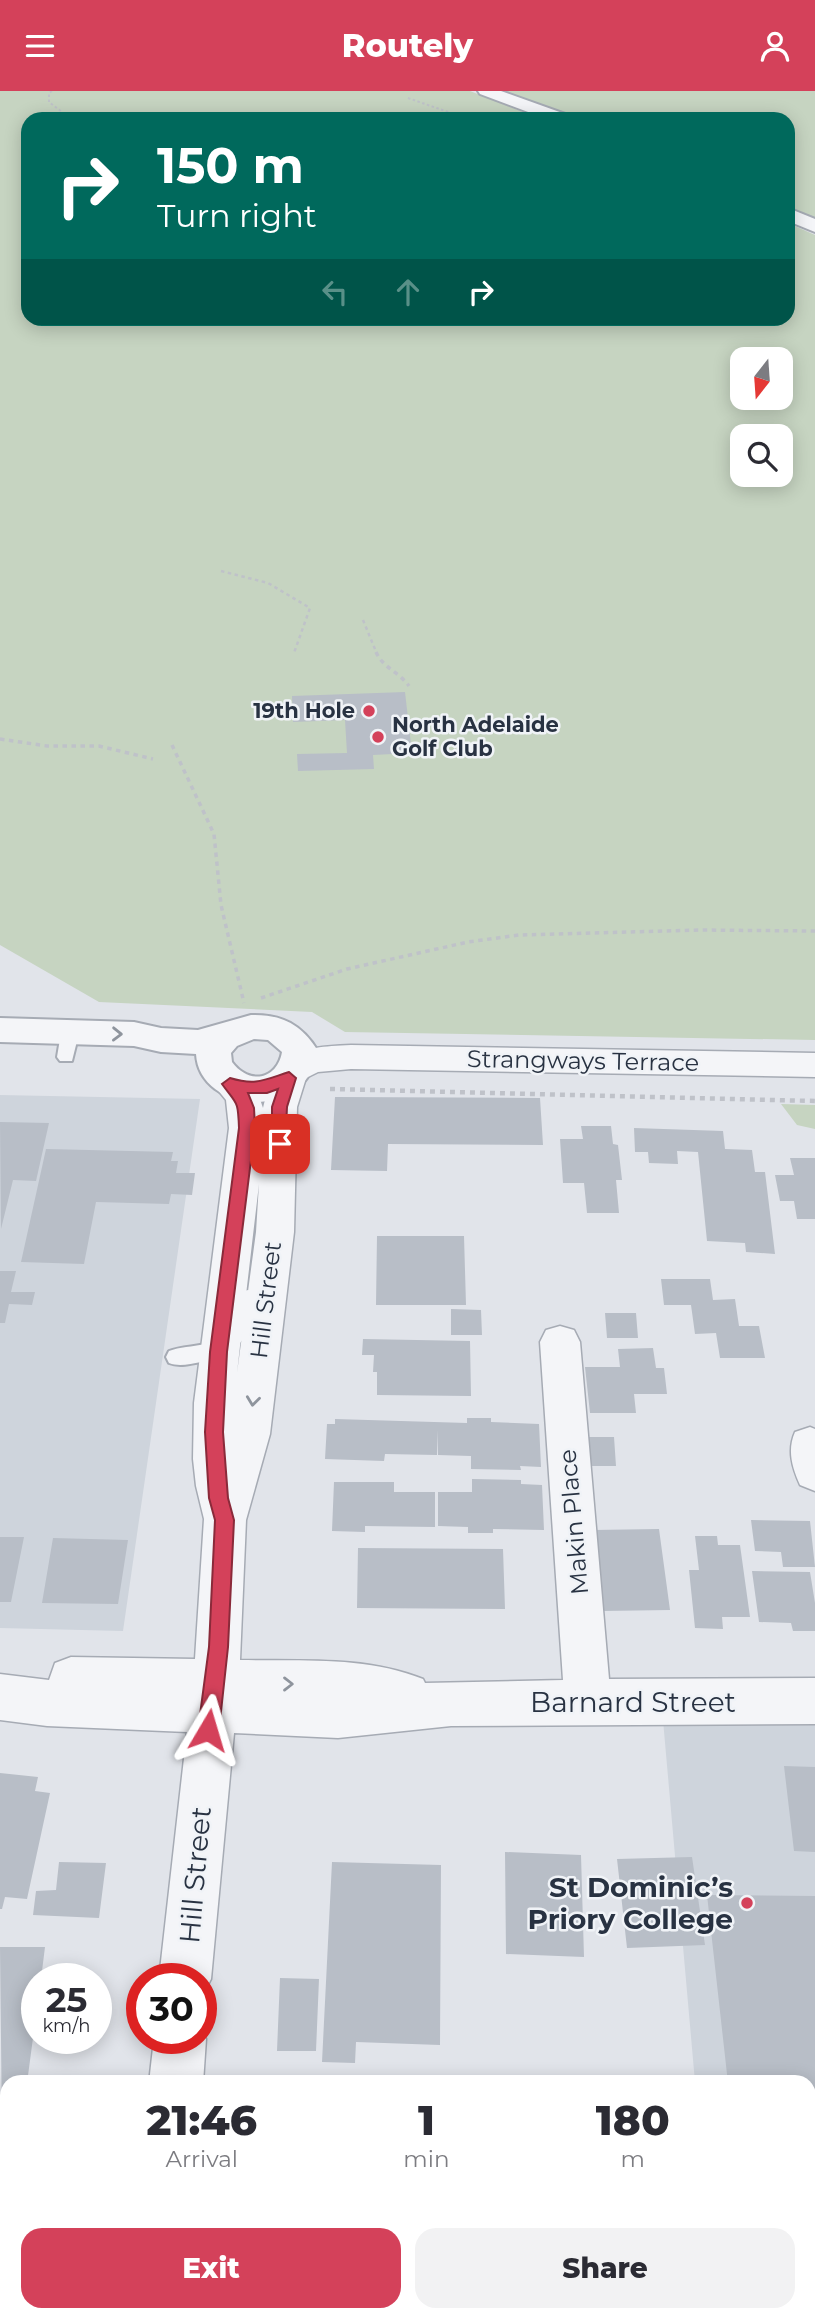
<!DOCTYPE html>
<meta charset="utf-8">
<style>
body{margin:0;font-family:Montserrat,sans-serif;background:#f2f2f3;color:#2b2b33;height:100vh;display:flex;flex-direction:column;font-size:26px;white-space:nowrap}
*{box-sizing:border-box;margin:0}
p{font-size:23px;color:#7c7c81}
.icon{flex:none;width:38px;height:38px;fill:none;stroke:currentColor;stroke-width:2;stroke-linecap:round;stroke-linejoin:round}
.map{position:relative;flex:1;overflow:hidden}
.drawer{position:absolute;left:0px;top:1984px;width:816px;height:247px;display:flex;flex-direction:column;background:#fff;border-radius:21px 21px 0 0;box-shadow:0 4px 18px #0003}
.drawer>*{flex:none}
.top-card{position:absolute;left:21px;top:21px;width:774px;height:214px;border-radius:21px;box-shadow:0 4px 18px #0003;background:#00695c;color:#fff;overflow:hidden}
.needle{width:46px;rotate:197deg}
.fabs{position:absolute;left:730px;top:256px;display:grid;gap:14px}
.fabs a{display:grid;place-items:center;width:63px;height:63px;border-radius:14px;background:#fff;box-shadow:0 4px 18px #0003;font-size:35px}
.speed{position:absolute;left:21px;top:1872px;display:flex;gap:14px;font-size:35px;font-weight:700;text-align:center}
.speed>*{display:grid;place-content:center;width:91px;height:91px;border-radius:50%;background:#fff;box-shadow:0 4px 18px #0003;line-height:1}
.speed small{font-size:18px;font-weight:400}
.speed .limit{border:10px solid #d22;background:#fff;color:#111}
.pin{position:absolute;display:grid;place-items:center;width:60px;height:60px;color:#fff;margin:-30px;border-radius:14px;box-shadow:0 4px 10px #0006}
.me{position:absolute;width:77px;margin:-38px;rotate:7deg;stroke-linejoin:round;filter:drop-shadow(0 0 5px #0008)}
.turn{display:flex;align-items:center;gap:24px;height:147px;padding:0 21px;font-size:32px}
.turn .icon{width:91px;height:91px;stroke-width:2.5}
.turn b{display:block;font-size:49px;line-height:60px}
.lanes{display:flex;align-items:center;height:66px;padding:0 21px;background:#0003;justify-content:center;gap:35px;direction:ltr}
.lanes .off{opacity:.35}
.eta{display:flex;justify-content:space-evenly;align-items:center;height:119px;text-align:center}
.eta b{font-size:42px;font-weight:800;line-height:49px}
.cta{display:flex;gap:14px;margin-top:auto;padding:14px 21px}
.cta a{flex:1;height:80px;border-radius:21px;background:#d4415a;color:#fff;font-size:28px;font-weight:800;line-height:80px;text-align:center}
.cta a+a{background:#f2f2f3;color:#2b2b33}
header{display:flex;justify-content:space-between;align-items:center;height:91px;padding:0 21px;background:#d4415a;color:#fff;font-size:32px;font-weight:800}
.map>svg:first-child{display:block}
.built{fill:#ced4dc}
.green{fill:#c6d4c1;fill-rule:evenodd}
.building{fill:#b8bec7}
.lines{fill:none;stroke-linecap:round;stroke-linejoin:round}
.service-casing{stroke:#a6abb4;stroke-width:4}
.minor-casing{stroke:#a6abb4;stroke-width:3}
.tertiary-casing{stroke:#a6abb4;stroke-width:4}
.path-far3{stroke:#bfc2c9;stroke-width:2;stroke-dasharray:2.5 2.5;stroke-linecap:butt}
.path-far2{stroke:#bfc2c9;stroke-width:2.5;stroke-dasharray:3.5 3.5;stroke-linecap:butt}
.path-far1{stroke:#bfc2c9;stroke-width:3.5;stroke-dasharray:4.5 4.5;stroke-linecap:butt}
.path{stroke:#bfc2c9;stroke-width:4.5;stroke-dasharray:5 5;stroke-linecap:butt}
.service{fill:#f4f5f8;fill-rule:evenodd}
.minor{fill:#f4f5f8;fill-rule:evenodd}
.tertiary{fill:#f4f5f8;fill-rule:evenodd}
.oneway{stroke:#8e949d}
.route{fill:#d4415a;stroke:#8a2a3a;stroke-width:2}
.poi-dot{fill:#d4415a;stroke:#f0f3f7;stroke-width:2.5}
.labels{text-anchor:middle;stroke-width:5;stroke-linejoin:round;paint-order:stroke}
.far-poi-label{font-size:21px;font-weight:bold;fill:#283242;stroke:#f0f3f7;text-anchor:end}
.street-label{font-size:24px;fill:#283242;stroke:#f0f3f7}
.near-street-label{font-size:28px;fill:#283242;stroke:#f0f3f7}
.near-poi-label{font-size:28px;font-weight:bold;fill:#283242;stroke:#f0f3f7;text-anchor:end}
</style>
<header><svg class="icon" aria-label="menu" viewBox="0 0 24 24"><path d="M4 6h16M4 12h16M4 18h16"/></svg>Routely<svg class="icon" aria-label="person" viewBox="0 0 24 24"><circle cx="12" cy="8" r="4"/><path d="M4 21q1-7 8-7t8 7"/></svg></header>
<div class="map">
<svg width="815" height="2231" viewBox="0 0 815 2231">
<rect width="100%" height="100%" fill="#e1e4ea"/>
<path class="built" d="M0,1004l200,4 -77,532 -123,-3z
M663,1629l152,3v599h-515l1,-7h507v-232l-113,-1z"/>
<path class="green" d="M0,0h470l71,28h-513v200h760v-96l27,12v805l-470,-8 -33,-20 -213,-10 -99,-57zM742,268h38v38h-38zM742,345h38v38h-38z
M500,0h315v128l-27,-12v-88h-211z
M781,1013l34,1v24l-18,-4z"/>
<path class="building" d="M405,601l7,61 -39,2 1,14 -76,2 -1,-17 50,-1 -2,-33 -52,2 -1,-26z
M335,1006l205,1 3,47 -155,-1 -1,27 -56,-1z
M0,1031l49,1 -13,58 -23,-1 -12,49z
M581,1035h30l2,18 5,1 4,35h-6l3,33h-32l-3,-30h-21l-3,-44h23z
M634,1037l89,3 2,18 27,1 3,22h10l10,82 -29,-2 -1,-9 -38,-2 -9,-89 -21,-1 1,13 -29,-1 -1,-11h-13z
M46,1058l127,3 -2,9h7l-2,12h19l-3,22 -21,-1 -2,10 -73,-2 -12,62 -63,-2z
M790,1067h25v61h-18l-3,-18h-14l-5,-26h19z
M377,1145h87l2,69h-90z
M0,1180h16l-5,21h24l-3,13 -23,-1 -4,19h-5z
M661,1188h49l3,21 22,-1 4,27h20l6,32h-45l-4,-25 -21,1 -4,-29h-27z
M451,1218l30,1 1,25h-31z
M605,1222h31l2,25h-31z
M363,1248l107,2 1,55 -94,-1v-23h-4l1,-17h-12z
M653,1257l3,20h8l3,26h-33l2,19h-46l-5,-46h35l-2,-18z
M467,1327h24v4l48,2 2,43 -21,-1 1,4 -50,-1v-13l-33,-1v-25l-1,25 -52,-1 -1,7 -59,-2 2,-35h8v-5l132,4z
M582,1346h32l2,29h-32z
M472,1388l49,1v4l21,1 2,45 -51,-1v4h-25v-6l-30,-1v-34h34z
M334,1391h60v10h41v35l-70,-1v6l-33,-1z
M751,1429l59,1 5,46h-32l-2,-15 -26,-1z
M659,1438l11,81 -68,1 -8,-81z
M695,1445h22l1,9h22l10,72h-28l1,12 -28,-1 -6,-58h10z
M0,1446h24l-13,65h-11z
M53,1447l75,2 -10,64 -76,-1z
M358,1457l145,1 2,60 -148,-1z
M752,1480l58,1 5,31v28h-22l-2,-8 -32,-1z
M784,1675l31,1v85l-21,-1z
M0,1682l38,4 -3,14 15,2 -23,106 -22,-2 -3,12h-2z
M505,1761l76,3 3,102 -78,-3z
M692,1766l13,88 -78,3 -10,-89z
M59,1771l47,1 -7,55 -66,-3 3,-24 20,-1z
M332,1771l109,3 -1,180 -84,-3 -1,21 -33,-1z
M707,1804l108,1v252h-7v-65h-80z
M0,1856h45l-4,32h-4v29l-10,75h-20v22l-5,25z
M280,1887l39,1 -3,72h-39z
M815,2118v113h-28l-1,-7h22v-105z
M317,2224h465l1,7h-467z"/>
<g class="lines">
<defs>
<path id="service" d="M70,936l9,6 -7,28h-12l-3,-4 4,-24z
M248,1199l7,2 3,6c-6,36 -19,58 -57,64 -11,2 -22,5 -32,1l-3,-6 3,-6c21,-8 52,-1 63,-27 4,-10 4,-22 9,-32z"/>
<path id="minor" d="M351,954l464,8v24l-464,-8 -33,3 -12,6 -9,29 -3,125 -24,202 -24,86 -6,140c61,1 127,-4 183,19l2,4 138,-3 -23,-338 6,-12 14,-4 14,4 6,12 29,337 206,-1v46l-364,2 -113,12 -104,-5 -23,246 -10,19v-19h-42l28,-247 -140,-6 -47,-6v-46l49,6 6,-17 16,-6 124,2 9,-140 -8,-33 -3,-27 1,-56 35,-275 -3,-28 -13,-16 5,-9c24,-7 38,10 45,33 15,-55 32,-61 88,-63zM259,1093l-3,48 -19,141 3,-27z
M810,1336l5,2v62l-15,-6c-8,-18 -13,-35 -5,-53z
M201,1936l5,12 -3,44h-54l5,-44h47z
M126,2224h58v7h-58z"/>
<path id="tertiary" d="M478,0h23l67,24 2,4h-23l-67,-25z
M788,117l27,11v13l-27,-11z
M251,924c31,-1 51,10 67,36 -12,73 -119,62 -122,3l-35,-2 -27,-6 -134,-4v-24l134,4 27,6 37,2zM254,948l14,1 14,12c-5,28 -33,33 -50,10l-1,-9 6,-7z"/>
</defs>
<use href="#service" class="service-casing"/>
<use href="#minor" class="minor-casing"/>
<use href="#tertiary" class="tertiary-casing"/>
<path class="path-far3" d="M52,0l-3,2v9l13,10 -3,7
M408,7l60,21
M24,65l4,-5"/>
<path class="path-far2" d="M221,480l47,12 42,25 -16,45
M363,529l14,34"/>
<path class="path-far1" d="M376,561c7,16 23,20 33,34
M0,648l47,7h52l54,13
M172,654l42,89 7,71 23,98
M261,907l86,-29 121,-27 51,-7 181,-5 115,1"/>
<path class="path" d="M330,998l485,12"/>
<use href="#service" class="service"/>
<use href="#minor" class="minor"/>
<use href="#tertiary" class="tertiary"/>
</g>
<defs><path id="oneway-chevron" d="M-2-3.5L2.5 0L-2 3.5" fill="none" stroke-width="1.6" stroke-linecap="round" stroke-linejoin="round" transform="scale(1.75)"/></defs>
<g class="oneway">
<use href="#oneway-chevron" transform="translate(117 943) rotate(1)"/>
<use href="#oneway-chevron" transform="translate(253 1310) rotate(97)"/>
<use href="#oneway-chevron" transform="translate(288 1593)"/>
</g>
<path class="route" d="M289,981l7,6 -9,29 -2,41h-11l-2,-4v-37l6,-18 -11,4h-19l6,15 1,20 -28,224 -4,80 5,66 6,22 -6,127 -9,83 -3,7 -8,3 -7,-3 -3,-7 11,-83 6,-127 -6,-22 -4,-66 5,-80 29,-224c-1,-29 -2,-23 -17,-44l8,-6c26,8 34,2 59,-6z"/>
<g class="poi-dot">
<circle cx="369" cy="620" r="7"/>
<circle cx="378" cy="646" r="7"/>
<circle cx="747" cy="1812" r="7"/>
</g>
<g class="labels">
<g class="far-poi-label">
<text x="355" y="627">19th Hole</text>
<text x="392" y="641" text-anchor="start">North Adelaide<tspan x="392" dy="24">Golf Club</tspan></text>
</g>
<g class="street-label">
<text transform="translate(583 970) rotate(1)" y="8">Strangways Terrace</text>
<text transform="translate(266 1209) rotate(-83)" y="8">Hill Street</text>
<text transform="translate(574 1431) rotate(-95)" y="8">Makin Place</text>
</g>
<g class="near-street-label">
<text x="633" y="1621">Barnard Street</text>
<text transform="translate(195 1784) rotate(-85)" y="10">Hill Street</text>
</g>
<g class="near-poi-label">
<text x="733" y="1806">St Dominic’s<tspan x="733" dy="32">Priory College</tspan></text>
</g>
</g>
</svg>
<div class="fabs">
<a><svg class="needle" viewBox="-14 -14 28 28"><path d="M0-13l5 13h-10z" fill="#e53935"/><path d="M0 13l5-13h-10z" fill="#7c7c81"/></svg></a>
<a><svg class="icon" aria-label="search" viewBox="0 0 24 24"><circle cx="10" cy="10" r="6"/><path d="M15 15l6 6"/></svg></a>
</div>
<div class="speed"><div>25<small>km/h</small></div><div class="limit">30</div></div>
<div class="pin" style="left:280px;top:1053px;background:#d93025"><svg class="icon" aria-label="arrive" viewBox="0 0 24 24"><path d="M6 21V4h12l-3 4 3 4H6"/></svg></div>
<svg class="me" style="left:208px;top:1639px" viewBox="-20 -20 40 40"><path d="M0-17L14 15 0 8-14 15z" fill="#d4415a" stroke="#fff" stroke-width="4"/></svg>
<div class="top-card">
<div class="turn"><svg class="icon" aria-label="right" viewBox="0 0 24 24"><path d="M7 20v-9h11M14 6l5 5-5 5"/></svg><div><b>150 m</b>Turn right</div></div>
<div class="lanes"><svg class="icon off" aria-label="left" viewBox="0 0 24 24"><path d="M17 20v-9H6M10 6l-5 5 5 5"/></svg><svg class="icon off" aria-label="ahead" viewBox="0 0 24 24"><path d="M12 20V5M6 11l6-6 6 6"/></svg><svg class="icon" aria-label="right" viewBox="0 0 24 24"><path d="M7 20v-9h11M14 6l5 5-5 5"/></svg></div>
</div>
<section class="drawer">
<div class="eta">
<div><b>21:46</b><p>Arrival</p></div>
<div><b>1</b><p>min</p></div>
<div><b>180</b><p>m</p></div>
</div>
<div class="cta"><a>Exit</a><a>Share</a></div>
</section>
</div>
